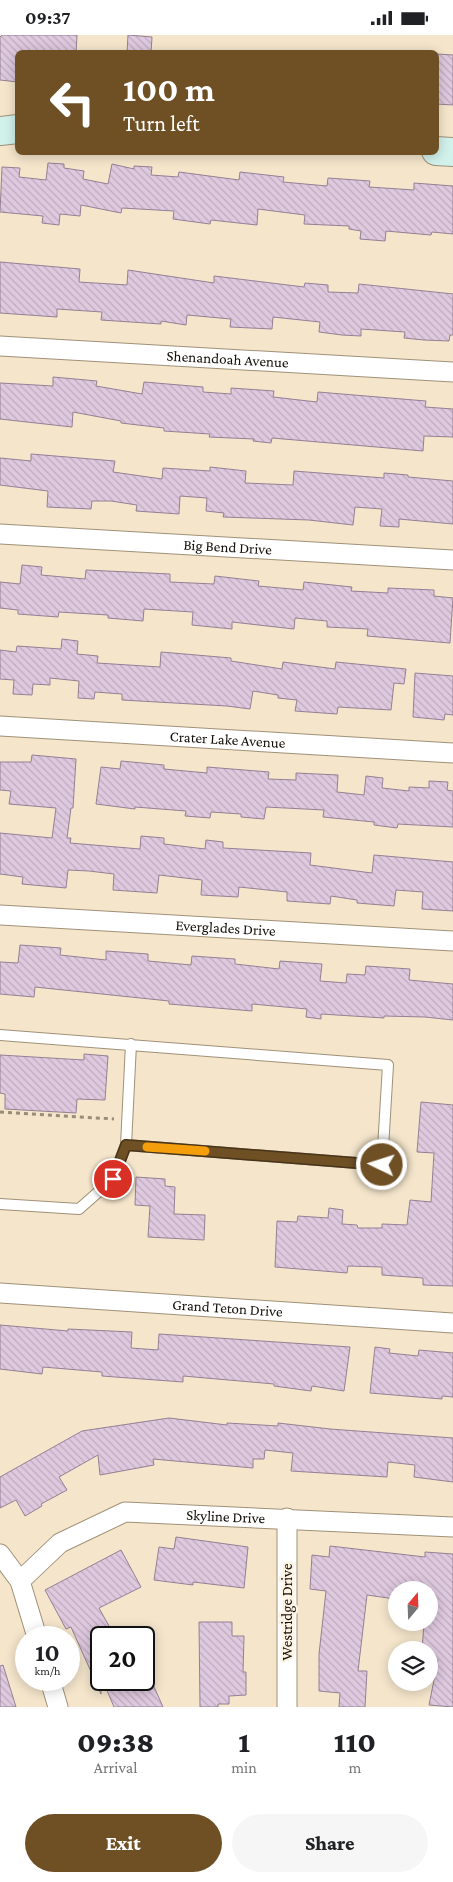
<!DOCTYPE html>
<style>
body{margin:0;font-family:"Crimson Pro",serif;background:#f6f6f6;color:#202124;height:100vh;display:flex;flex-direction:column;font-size:19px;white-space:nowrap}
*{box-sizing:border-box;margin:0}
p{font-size:16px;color:#757577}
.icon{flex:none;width:28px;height:28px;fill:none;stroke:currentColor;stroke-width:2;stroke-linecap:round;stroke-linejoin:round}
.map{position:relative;height:1672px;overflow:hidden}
.drawer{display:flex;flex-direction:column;background:#fff;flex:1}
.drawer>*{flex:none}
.top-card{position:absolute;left:15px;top:15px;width:424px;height:105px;border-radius:8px;box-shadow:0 2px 12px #0003;background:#6f5025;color:#fff;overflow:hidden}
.needle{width:32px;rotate:19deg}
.tools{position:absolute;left:388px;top:1546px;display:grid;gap:10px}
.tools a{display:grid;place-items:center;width:50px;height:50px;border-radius:50%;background:#fff;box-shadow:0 2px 12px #0003;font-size:25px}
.speed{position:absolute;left:15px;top:1591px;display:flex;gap:10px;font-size:25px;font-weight:700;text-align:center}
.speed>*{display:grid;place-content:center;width:65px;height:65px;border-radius:50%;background:#fff;box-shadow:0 2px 12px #0003;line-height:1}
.speed small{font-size:12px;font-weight:400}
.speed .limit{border:2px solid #111;border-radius:8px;background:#fff;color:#111}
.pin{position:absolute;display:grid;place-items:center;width:42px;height:42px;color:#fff;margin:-21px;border:2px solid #fff;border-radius:50%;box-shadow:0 1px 5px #0007}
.me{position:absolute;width:55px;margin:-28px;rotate:274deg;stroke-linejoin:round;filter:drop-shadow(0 0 4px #0008)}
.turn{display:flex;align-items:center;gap:18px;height:105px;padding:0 25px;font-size:22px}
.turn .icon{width:65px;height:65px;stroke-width:2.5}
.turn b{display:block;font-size:35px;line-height:42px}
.eta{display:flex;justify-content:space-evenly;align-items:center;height:85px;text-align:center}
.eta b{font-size:30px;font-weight:800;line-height:35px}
.action{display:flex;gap:10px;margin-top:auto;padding:10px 25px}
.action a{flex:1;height:58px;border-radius:30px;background:#6f5025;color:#fff;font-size:20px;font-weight:800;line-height:58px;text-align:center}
.action a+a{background:#f6f6f6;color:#202124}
.status{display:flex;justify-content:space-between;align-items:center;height:35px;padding:0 25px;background:#fff;direction:ltr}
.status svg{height:14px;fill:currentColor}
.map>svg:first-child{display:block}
.building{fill:url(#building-back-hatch);stroke:#948094}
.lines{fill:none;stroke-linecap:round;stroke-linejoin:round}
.lane-casing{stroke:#9f9178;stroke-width:12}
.street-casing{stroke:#9f9178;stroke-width:21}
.secondary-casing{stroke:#9f9178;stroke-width:30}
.path{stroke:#988d7b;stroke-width:3;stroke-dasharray:4 4;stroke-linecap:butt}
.lane{stroke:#fff;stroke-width:10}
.street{stroke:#fff;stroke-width:19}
.secondary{stroke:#d1f1eb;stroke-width:28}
.route-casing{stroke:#483418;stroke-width:12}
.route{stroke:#6f5025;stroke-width:9}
.slow{stroke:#f59e0b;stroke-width:9}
.labels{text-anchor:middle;stroke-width:5;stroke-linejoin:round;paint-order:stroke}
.street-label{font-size:15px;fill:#110c05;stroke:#fcf3e4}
</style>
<div class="status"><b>09:37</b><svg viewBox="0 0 49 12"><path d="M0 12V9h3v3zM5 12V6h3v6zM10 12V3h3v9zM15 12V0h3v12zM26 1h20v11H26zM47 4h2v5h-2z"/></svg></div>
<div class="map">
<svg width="453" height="1672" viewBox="0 0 453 1672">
<defs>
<pattern id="building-back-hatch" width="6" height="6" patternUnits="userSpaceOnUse" patternTransform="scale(1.25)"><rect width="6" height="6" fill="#dfc9df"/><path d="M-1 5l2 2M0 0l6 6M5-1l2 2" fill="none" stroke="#beabbe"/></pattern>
</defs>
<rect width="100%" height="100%" fill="#f4e5cb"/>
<path class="building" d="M2,0h75l-1,18h-58v29l-18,-2v-43z
M128,0l24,2 -1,16h-24z
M437,19l16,1v50l-17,-1z
M48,128l16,1v4l20,3 -1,8 25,5 4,-20 22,5v-3l18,1 -1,8 27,2 1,-5 60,8 1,-8 44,5 -1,5 44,4 1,-8 42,3 -1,6 45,3v-7l39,3v48l-21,-2 -1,3 -45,-4 -1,10 -25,-2 1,-8 -12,-2v-3l-45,-2 1,-9 -47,-6 -1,16 -46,-5 -1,4 -37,-5 1,-8 -52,-3 -1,5 -40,-8 -1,11 -20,-2 -1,11 -17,-2 1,-7 -43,-4 2,-45 18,1 -1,9 27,3z
M0,227l80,7 -1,13 48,3 1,-15 86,13v-7l90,11 1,-4 23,2v7l30,1 1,-9 94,10v41h-3l-1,6 -25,-1 -20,-2 1,-6 -44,-3v7l-19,-1 -23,-3 1,-10 -47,-5 -1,12 -42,-2 1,-8 -44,-4 -1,10 -25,-4v3l-60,-4 1,-8 -45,-3v8l-57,-4z
M53,342l44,4 -1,5 46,8 2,-12 59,5v5l28,2v-6l43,3 -1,6 44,5 1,-10 108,9 -1,6 28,2v28l-29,-1 -1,15 -151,-13 -1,5 -18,-2 1,-2 -45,-2 1,-3 -46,-3v-3l-43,-5v-2l-48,-9 -1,15 -72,-8v-36l53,3z
M31,419l84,7 -2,11 49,7 1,-11 47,3v-4l36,4 -1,12 48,2 1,-14 90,7v-5l24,2v2l45,4v43l-54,-5v8l-19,-1 2,-17 -27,-2 -2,18 -44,-5 -86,-3 1,-4 -18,-2 1,-13 -27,-2 -1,18 -43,-3 1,-6 -26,-4h-19l-1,8 -44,-2 1,-16 -48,-6v-27l31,3z
M22,530l20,2 -1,8 44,4 1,-9 84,4v8l44,2 1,-8 26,3 18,2 -1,5 45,4 1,-8 48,5 -1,4 37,2v-5l46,2v6l19,2 -3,45 -83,-7 1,-7 -41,-2v-6l-32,-3 -1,11 -62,-7v7l-40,-4 1,-13 -49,-3 -1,12 -35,-3v-3l-49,-3 -1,5 -40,-3v-4l-18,-2v-26l20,2z
M62,604l16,2 -1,13 21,2 -1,7 63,4 1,-15 70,6v3l51,8 1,-7 52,7 1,-7 70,7 -2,15 -10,-1 -3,27 -53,-3 -1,7 -42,-3 2,-11 -19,-2v-3l-25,-4 -3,18 -23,-3 -105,-6v-6l-27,-2 -1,7 -16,-1 1,-17 -29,-3v7l-17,-1 -1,11 -19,-1 1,-14 -14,-1v-29l16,2 1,-6 44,3z
M415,638l38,3v39l-8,-1 -1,6 -31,-3z
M32,720l44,4 -3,49h-2l-4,30h4l-1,5 70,6 1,-13 23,2v6l41,5 1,-9 17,2v6l88,5 -1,12 62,8 2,-18 79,7v49l-31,-2 1,-17 -27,-2 -2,16 -37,-3v-3l-26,-4 -1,8 -43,-3v-9l-48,-5 -1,10 -37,-2 1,-15 -43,-5 -2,18 -44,-3 1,-16 -25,-3 -21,-1 -2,18 -44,-4 1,-7 -23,-3v-41l52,5 4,-30 -47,-4 2,-13 -11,-1v-28h31z
M121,726l43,4v4l43,4v-6l62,5 -1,7 28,1v-7l42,2 -1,17 27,3 2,-19 17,2 -1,10 27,3v-4l20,1v-7l19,1 -1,8 6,1v36l-55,-3 -1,4 -23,-3v-3l-51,-5 1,-7 -58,-3 -2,12 -23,-2v-3l-30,-2 -1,6 -25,-2 1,-5 -51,-4v2l-39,-5 5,-37 19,2z
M20,910l41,3 -1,7 46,5v-9l42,3v7l43,4 1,-9 43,3v5l44,5 1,-8 42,3 -2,17 26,2 1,-9 18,1 1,-9 44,3 -1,11 44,4v36l-28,-3 -41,-1v2l-63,-4v5l-15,-2 1,-8 -55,-5v7l-83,-7v-3l-134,-14 -1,10 -34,-3v-32l18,1z
M84,1019l24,2 -3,44 -28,-1 -1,14 -71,-4v-15l-5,-1v-38l84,5z
M421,1067l32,3v181l-30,-1v-7l-41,-3v-8l-34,-1 -1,7 -72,-6 2,-46 20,1 1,-6 30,2 1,-10 14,2 -1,14 15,1 1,3h24v-4l25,1 3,-25 21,2 3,-49 -17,-1z
M136,1142l29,2v7l10,1 -1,27 31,1 -1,25 -56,-3 2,-31 -15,-1z
M0,1290l68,6v-2l64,3 -1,16 27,2 1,-16 191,13 -6,44 -32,-5 -1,5 -37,-5v-2l-91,-8v6l-81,-6v-4l-59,-5 -1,7 -42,-5z
M375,1312l15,2 -1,4 29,3 1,-6 34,3v44l-11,-1v3l-72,-6z
M169,1383l58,7v-2l51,3v-3l52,6 123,9v44l-39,-5 1,-12 -27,-3 -1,15 -96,-6 2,-18 -28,-3 -1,9h-11v9l-100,-9 1,6 -54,10 -2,-20 -39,22 8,13 -26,14 1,2 -17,10 -9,-16 -16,8v-31l82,-46z
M176,1502l72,10 -4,41 -51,-6v3l-39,-5 5,-33 15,2z
M330,1511l95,11v-5l28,2v153l-24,-2 9,-45h-6v-7l-3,-1v-2h-7l2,-27h5v-33h-33l-1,9 -28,-4 -9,76h9l-2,36h-26l1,-14 -21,-2v-37l7,-63 -16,-2 2,-34 17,2z
M121,1515l20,37 -42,21 16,29h-14v57l-30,-67 -5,2 -21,-39z
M199,1587h33v14h12l-1,36h3v23l-17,1v8h-11v3h-18z
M3,1630l13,42h-16v-41z
M125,1645h26l12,27h-49l-8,-19z"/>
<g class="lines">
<defs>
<path id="lane" d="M0,1000l388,30 -6,100 -256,-20 -13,34 -34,30 -79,-5
M126,1110l5,-101"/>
<g id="street">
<path id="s1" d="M0,311l453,26"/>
<path id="s2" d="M0,499l453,26"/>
<path id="s3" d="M0,691l453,27"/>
<path id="s4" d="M0,880l453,26"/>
<path id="s5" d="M0,1258l453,30"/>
<path d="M287,1483v189"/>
<path d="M0,1519l20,27 17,56"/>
<path id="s6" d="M20,1546l40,-38 65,-31 328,15"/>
<path d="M50,1645l8,27"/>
</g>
<path id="secondary" d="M0,96l18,-2
M436,116l17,1"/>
</defs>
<use href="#lane" class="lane-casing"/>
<use href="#street" class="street-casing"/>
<use href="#secondary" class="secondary-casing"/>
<path class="path" d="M0,1077l114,7"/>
<use href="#lane" class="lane"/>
<use href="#street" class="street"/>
<use href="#secondary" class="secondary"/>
</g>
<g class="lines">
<defs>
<path id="route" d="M113,1144l13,-34 256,20"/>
</defs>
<use href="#route" class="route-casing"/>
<use href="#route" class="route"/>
<path class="slow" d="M147,1112l58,4"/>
</g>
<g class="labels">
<g class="street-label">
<text dy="5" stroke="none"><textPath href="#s1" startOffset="228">Shenandoah Avenue</textPath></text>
<text dy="5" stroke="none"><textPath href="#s2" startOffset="228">Big Bend Drive</textPath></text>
<text dy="5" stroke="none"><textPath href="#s3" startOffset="228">Crater Lake Avenue</textPath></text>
<text dy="5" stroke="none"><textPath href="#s4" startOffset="226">Everglades Drive</textPath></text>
<text dy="5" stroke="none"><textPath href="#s5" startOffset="228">Grand Teton Drive</textPath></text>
<text dy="5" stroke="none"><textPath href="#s6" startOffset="228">Skyline Drive</textPath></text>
<text transform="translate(287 1577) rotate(-90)" y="5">Westridge Drive</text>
</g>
</g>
</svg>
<div class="tools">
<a><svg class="needle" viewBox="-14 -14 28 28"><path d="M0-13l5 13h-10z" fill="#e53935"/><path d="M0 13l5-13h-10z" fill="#757577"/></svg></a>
<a><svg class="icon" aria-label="layers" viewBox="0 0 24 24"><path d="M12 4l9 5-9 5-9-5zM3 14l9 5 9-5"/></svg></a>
</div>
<div class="speed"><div>10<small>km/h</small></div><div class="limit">20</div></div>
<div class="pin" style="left:113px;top:1144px;background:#d93025"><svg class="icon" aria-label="arrive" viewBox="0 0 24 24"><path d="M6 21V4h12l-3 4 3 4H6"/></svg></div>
<svg class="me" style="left:382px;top:1130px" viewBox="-20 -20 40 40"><circle r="17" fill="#6f5025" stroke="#fff" stroke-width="3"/><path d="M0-11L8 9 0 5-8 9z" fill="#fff"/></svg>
<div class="top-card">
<div class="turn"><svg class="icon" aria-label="left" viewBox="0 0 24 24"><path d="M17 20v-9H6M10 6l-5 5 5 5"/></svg><div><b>100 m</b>Turn left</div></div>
</div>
</div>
<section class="drawer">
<div class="eta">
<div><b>09:38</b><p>Arrival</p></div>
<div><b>1</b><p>min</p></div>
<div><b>110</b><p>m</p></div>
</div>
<div class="action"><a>Exit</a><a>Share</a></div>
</section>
